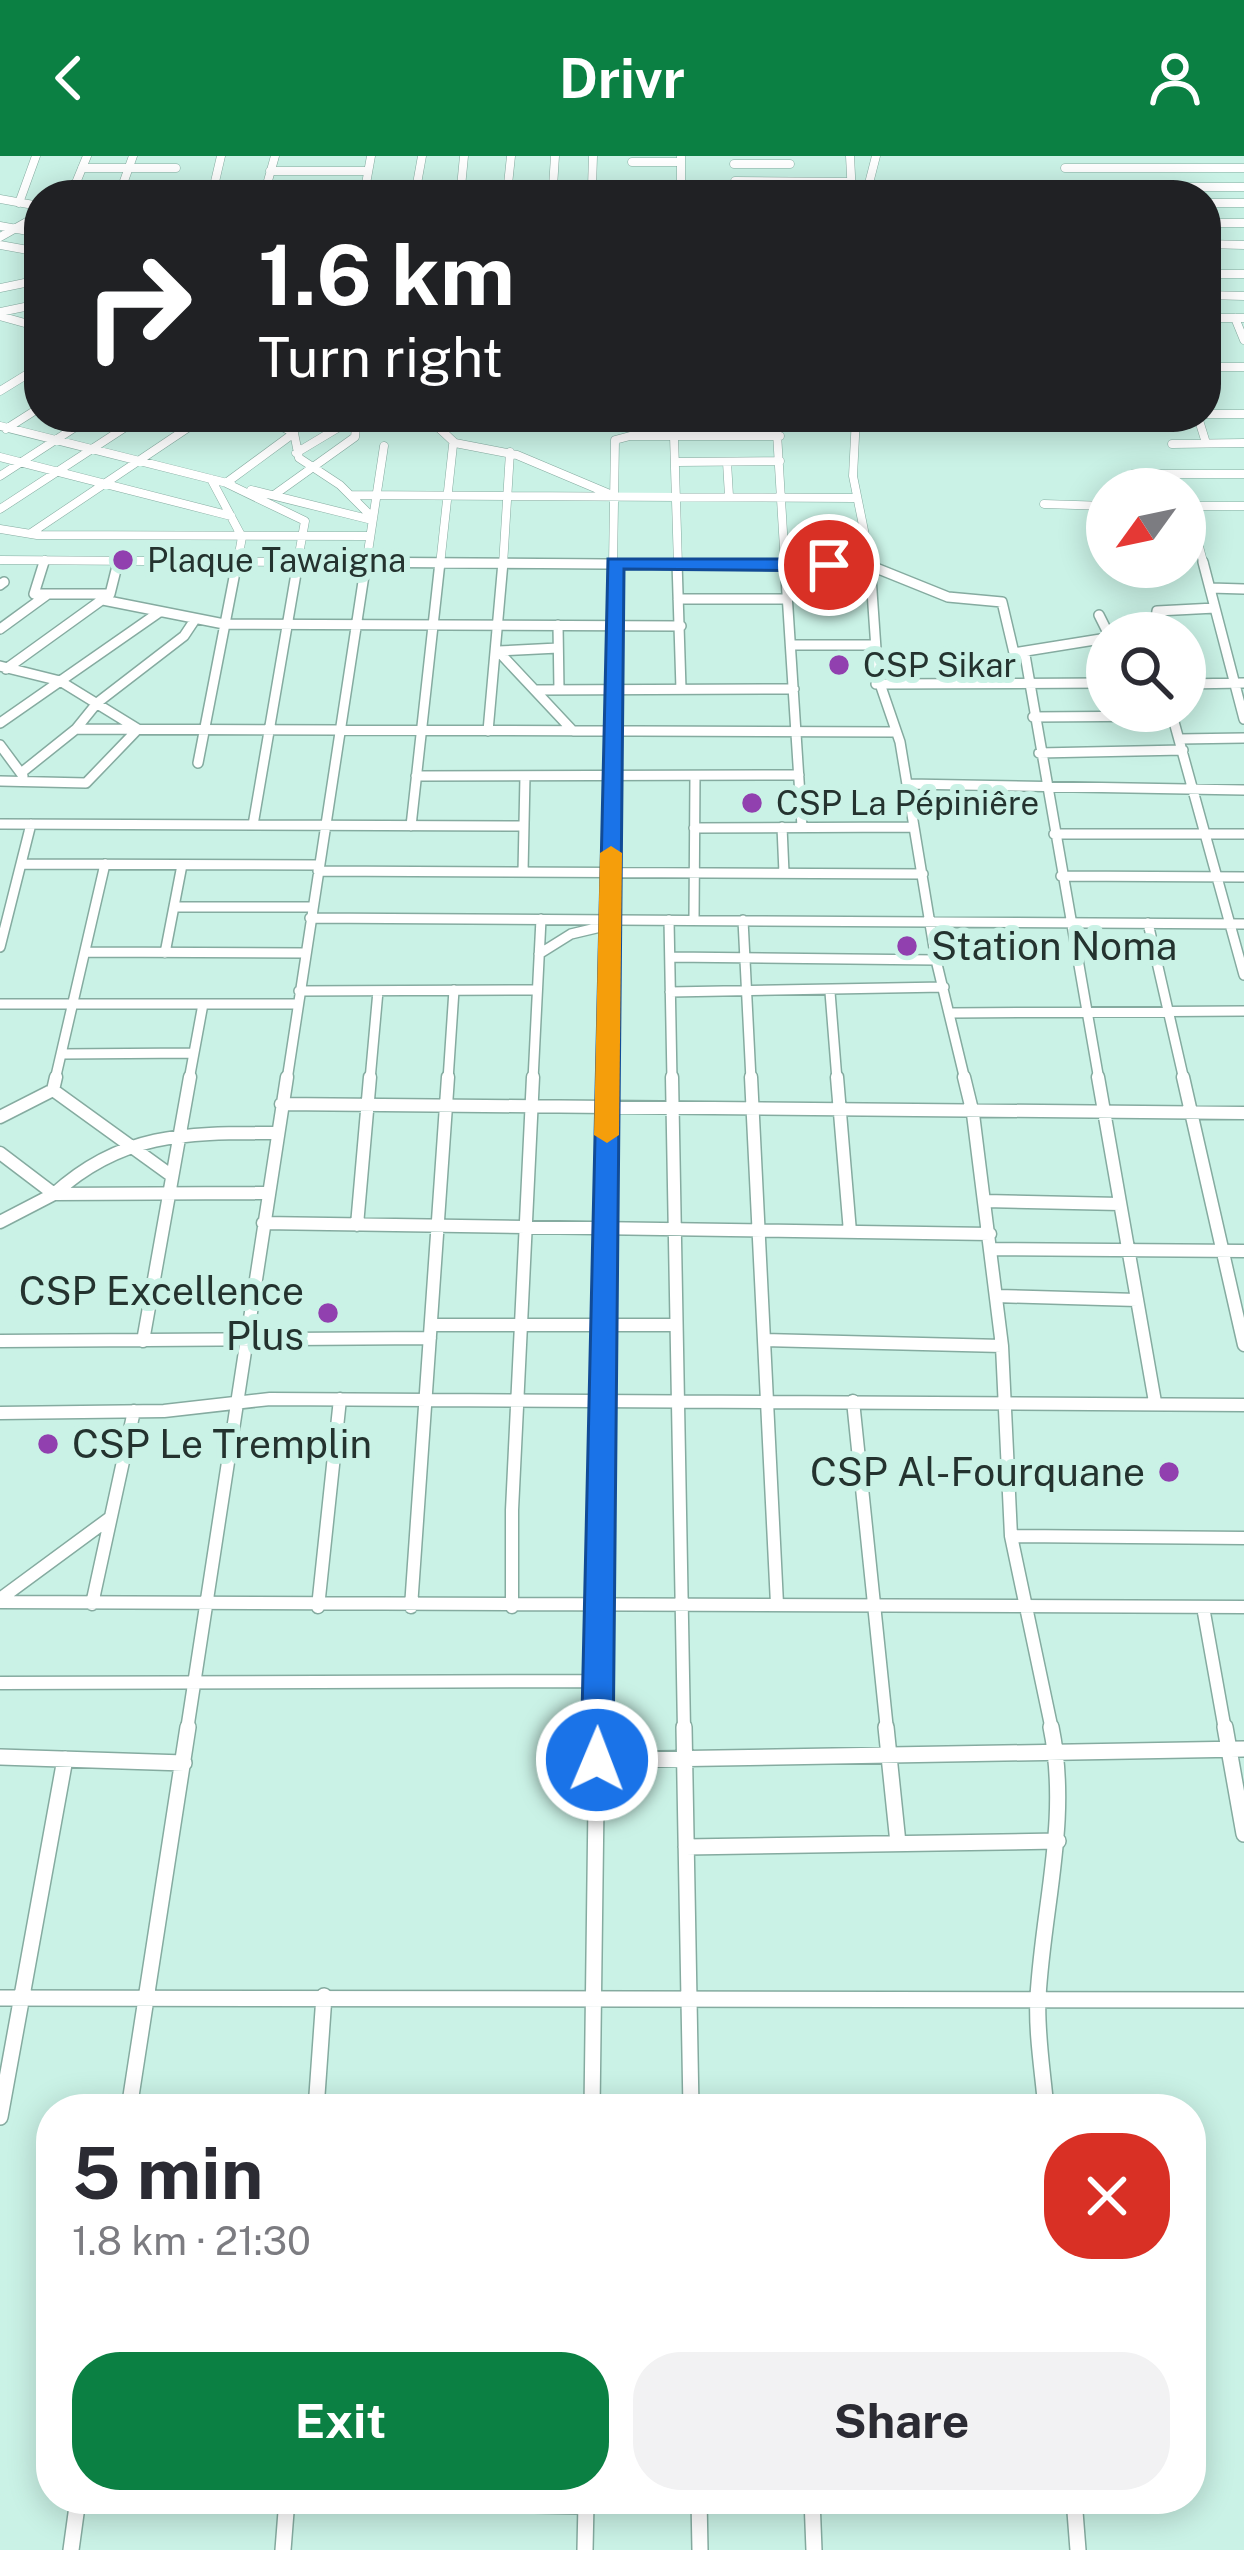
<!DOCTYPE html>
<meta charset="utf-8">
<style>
body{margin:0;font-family:"Public Sans",sans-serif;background:#f2f2f3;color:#2b2b33;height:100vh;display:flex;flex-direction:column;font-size:45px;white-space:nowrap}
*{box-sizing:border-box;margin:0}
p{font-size:39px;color:#7c7c81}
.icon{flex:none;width:66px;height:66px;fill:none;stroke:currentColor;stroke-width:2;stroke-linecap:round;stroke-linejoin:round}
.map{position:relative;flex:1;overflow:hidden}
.details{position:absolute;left:36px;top:1938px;width:1170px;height:420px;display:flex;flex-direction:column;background:#fff;border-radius:48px;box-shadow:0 6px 30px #0003}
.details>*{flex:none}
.top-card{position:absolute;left:24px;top:24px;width:1197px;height:252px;border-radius:48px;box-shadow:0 6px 30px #0003;background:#202124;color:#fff;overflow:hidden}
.needle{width:78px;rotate:237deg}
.controls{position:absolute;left:1086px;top:312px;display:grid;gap:24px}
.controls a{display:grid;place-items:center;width:120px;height:120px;border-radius:50%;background:#fff;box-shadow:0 6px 30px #0003;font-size:60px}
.pin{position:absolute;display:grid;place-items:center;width:102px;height:102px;color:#fff;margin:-51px;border:6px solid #fff;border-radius:50%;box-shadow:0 3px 12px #0007}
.me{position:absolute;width:132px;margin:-66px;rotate:1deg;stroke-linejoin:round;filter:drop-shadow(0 0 9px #0008)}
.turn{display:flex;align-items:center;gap:42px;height:252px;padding:0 36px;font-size:54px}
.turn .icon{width:156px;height:156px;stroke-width:2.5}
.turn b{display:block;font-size:84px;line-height:102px}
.round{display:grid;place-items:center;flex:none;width:126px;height:126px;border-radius:48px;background:#f2f2f3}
.summary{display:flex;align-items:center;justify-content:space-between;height:204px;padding:0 36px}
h1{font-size:72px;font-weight:700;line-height:90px}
.action{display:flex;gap:24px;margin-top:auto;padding:24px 36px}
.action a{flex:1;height:138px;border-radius:48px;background:#0b8043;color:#fff;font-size:48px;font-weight:700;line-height:138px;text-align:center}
.action a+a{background:#f2f2f3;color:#2b2b33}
header{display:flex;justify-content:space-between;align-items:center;height:156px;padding:0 36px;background:#0b8043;color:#fff;font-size:54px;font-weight:700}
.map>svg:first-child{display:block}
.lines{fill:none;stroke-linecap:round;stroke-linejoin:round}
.minor-far3-casing{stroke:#85aba0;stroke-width:9}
.minor-far2-casing{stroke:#85aba0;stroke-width:12}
.minor-far1-casing{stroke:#85aba0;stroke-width:15}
.minor-casing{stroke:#85aba0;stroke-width:18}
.minor-far3{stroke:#fff;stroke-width:8}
.minor-far2{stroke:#fff;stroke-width:9}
.minor-far1{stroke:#fff;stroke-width:12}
.minor{stroke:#fff;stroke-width:15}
.route{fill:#1a73e8;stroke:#114b97;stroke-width:3}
.slow{fill:#f59e0b}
.poi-dot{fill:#9140af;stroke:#caf2e6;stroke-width:4.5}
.labels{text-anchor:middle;stroke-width:12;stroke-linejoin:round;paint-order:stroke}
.far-poi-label{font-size:33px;fill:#24332f;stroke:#caf2e6;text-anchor:start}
.poi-label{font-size:39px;fill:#24332f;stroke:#caf2e6;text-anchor:start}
</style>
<header><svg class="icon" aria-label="back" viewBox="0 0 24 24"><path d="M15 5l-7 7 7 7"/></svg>Drivr<svg class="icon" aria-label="person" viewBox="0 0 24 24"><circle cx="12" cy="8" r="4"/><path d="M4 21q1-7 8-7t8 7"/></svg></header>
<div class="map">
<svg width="1244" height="2394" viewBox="0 0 1244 2394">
<rect width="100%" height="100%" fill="#caf2e6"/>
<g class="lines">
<defs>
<path id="minor-far3" d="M850,0l2,39
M681,1v38
M632,6h49
M734,8h56
M82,12h94
M1065,12h179
M270,15h98
M735,25l116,1
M170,30h195
M214,30l7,-30
M417,31h214
M461,31l3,-31
M553,31l2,-31
M592,31l1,-31
M1070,31h174
M507,38l4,-38
M71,39l16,-39
M119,39l14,-39
M264,39l11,-39
M364,39l7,-39
M415,39l7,-39
M866,39l10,-39
M0,43l39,7
M19,47l17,-47
M1206,47h38
M1206,67h38
M0,70l39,7
M0,81l39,-22
M1206,88l38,1
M0,89l39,7
M1206,118h38
M0,132l39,-8
M1206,139l38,1
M0,156l39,-8
M0,160l39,11
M1206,162h38
M1235,162l9,22
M1206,211h38
M0,235l39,-24
M1206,258h38
M427,261l28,26 62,12 95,40
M776,261l9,148
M856,261l-3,59 18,89
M1198,261l8,26
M267,263l27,14 5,25 41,27 33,33
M0,270l231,58
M6,273l33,-21
M294,277l-68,50 79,38 -8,44
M674,280l4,129
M1172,288l72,-1
M296,297l60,-36
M0,301l231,59
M677,306l103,-1
M727,306l2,34
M1133,318h111
M0,320l91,-59
M211,323l31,58 -5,28
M1121,326l1,7
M251,334l121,30
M274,339l81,-58 2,-20
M351,339l504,3
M1044,348l63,2
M1185,350h59
M1188,350l16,59
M0,353l141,-92
M0,373l37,6 333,1
M31,377l173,-116
M0,404l760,5
M43,409l2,-5
M118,409l1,-5
M366,409l18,-119
M440,409l13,-120
M503,409l7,-113
M613,409l2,-125 15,-4h150"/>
<path id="minor-far2" d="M44,406l-10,32h75
M324,406l547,4 77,31 54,5 12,51 93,-15
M677,406l4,127
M785,406l17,265
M870,406l8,116 22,64 36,218 29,120
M1203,406l41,157
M0,429l4,-3
M1210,432l34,1
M678,443h110
M103,444l121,24 457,2
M1099,459l9,18
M558,469l1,65
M0,473l48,-35
M1154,477l3,-22 58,-3
M792,489h82
M498,495l75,80
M498,495l60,-3
M1025,499l74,425
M0,510l60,15 78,48 -52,54 -86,-2
M6,513l104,-75 8,-32
M876,528l231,-1
M1185,528l59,-1
M536,534l258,-1
M1171,555l73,264
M1033,561l140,-1
M0,567l158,-110
M76,573l819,3
M488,575l15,-169
M1179,583l65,-1
M0,589l23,31
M1039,597l144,-3
M198,607l39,-201
M21,617l55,-44 21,-26 87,-67 10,-15
M416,620l383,-1
M908,628l336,6
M0,668l524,2
M253,669l45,-263
M411,670l29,-264
M782,671l2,46
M694,672l219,-1
M1054,678h190
M21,708l298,1
M318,715l605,3
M523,716l2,-96
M1061,720l183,1
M174,751h138
M310,762l934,6
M669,764l3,160
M694,764l1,-144
M743,764l8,160
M1148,767l36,157
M0,791l31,-123
M85,796l220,1
M165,797l17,-88
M539,798l32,-20 38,-9
M670,801l266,3
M299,835l238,-1
M670,836l274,-5
M830,836l7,88
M0,848h295
M951,857l293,-2
M61,898l133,-1
M55,924l50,-216
M189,924l14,-76
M287,924l79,-518
M370,924l8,-89
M448,924l6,-90
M533,924l8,-161
M606,924l7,-518"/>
<path id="minor-far1" d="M672,921l12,653
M751,921l26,527
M837,921l13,155
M964,921l9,37 29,232 9,190 41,194
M1098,921l57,325
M1183,921l61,268
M53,934l119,86
M281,948l963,9
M0,961l53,-27 3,-13
M0,997l54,41 -54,28
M54,1038c69,-63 135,-61 223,-61
M54,1038l213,-1
M985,1045l135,3
M263,1067l727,11
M357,1069l13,-148
M991,1093l253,2
M996,1140l141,4
M431,1169h245
M764,1184l238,6
M0,1185l430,-3
M143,1185l47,-264
M853,1245l34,329
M0,1257l164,-2 106,-12 974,6
M1011,1380l233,2
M0,1443l110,-81
M0,1446l1244,5
M92,1448l42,-193
M318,1451l22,-208
M411,1451l37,-530
M512,1451v-97l21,-433
M1203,1451l22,123
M0,1527l598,-2
M187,1574l100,-653
M597,1574l9,-653"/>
<path id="minor" d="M684,1571l7,382
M886,1571l12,116
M1225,1571l19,107
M0,1601l184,6
M597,1604l647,-11
M686,1691l372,-6
M0,1842l1244,2
M129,1953l59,-382
M316,1953l8,-113
M592,1953l5,-382
M1046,1953c-3,-36 -10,-76 -8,-112 5,-91 32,-178 13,-270
M0,1961l65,-358
M699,2343l1,51
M812,2343l2,51
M1074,2343l4,51
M287,2344l299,6
M71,2394l7,-51
M283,2394l4,-51
M585,2394l1,-47"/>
</defs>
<use href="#minor-far3" class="minor-far3-casing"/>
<use href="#minor-far2" class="minor-far2-casing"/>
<use href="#minor-far1" class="minor-far1-casing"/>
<use href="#minor" class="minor-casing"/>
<use href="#minor-far3" class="minor-far3"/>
<use href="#minor-far2" class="minor-far2"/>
<use href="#minor-far1" class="minor-far1"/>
<use href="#minor" class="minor"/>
</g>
<path class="route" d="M608,403h221l9,6 -9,6 -205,-2 -11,1191 -5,8h-22l-5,-8z"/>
<path class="slow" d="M611,690l11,7 -3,282 -12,8 -13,-8 6,-282z"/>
<g class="poi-dot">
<circle cx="123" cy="404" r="12"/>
<circle cx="839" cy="509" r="12"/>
<circle cx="752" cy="647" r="12"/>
<circle cx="907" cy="790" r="12"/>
<circle cx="328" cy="1157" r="12"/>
<circle cx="48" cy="1288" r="12"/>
<circle cx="1169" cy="1316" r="12"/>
</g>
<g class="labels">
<g class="far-poi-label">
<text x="147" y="416">Plaque Tawaigna</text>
<text x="863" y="521">CSP Sikar</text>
<text x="776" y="659">CSP La Pépiniêre</text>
</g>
<g class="poi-label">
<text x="931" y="804">Station Noma</text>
<text x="304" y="1149" text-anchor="end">CSP Excellence<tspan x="304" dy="45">Plus</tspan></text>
<text x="72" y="1302">CSP Le Tremplin</text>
<text x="1145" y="1330" text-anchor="end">CSP Al-Fourquane</text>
</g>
</g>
</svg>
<div class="controls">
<a><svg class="needle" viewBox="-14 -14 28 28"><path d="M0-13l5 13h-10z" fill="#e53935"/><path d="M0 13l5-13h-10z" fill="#7c7c81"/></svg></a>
<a><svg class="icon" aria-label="search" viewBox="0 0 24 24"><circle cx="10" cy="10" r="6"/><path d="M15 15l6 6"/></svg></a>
</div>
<div class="pin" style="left:829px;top:409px;background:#d93025"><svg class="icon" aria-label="arrive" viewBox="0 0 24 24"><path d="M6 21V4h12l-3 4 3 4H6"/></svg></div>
<svg class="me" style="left:597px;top:1604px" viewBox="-20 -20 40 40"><circle r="17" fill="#1a73e8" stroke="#fff" stroke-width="3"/><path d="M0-11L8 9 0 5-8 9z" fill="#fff"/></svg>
<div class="top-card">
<div class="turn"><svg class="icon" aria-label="right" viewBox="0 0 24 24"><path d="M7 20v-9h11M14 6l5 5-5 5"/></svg><div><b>1.6 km</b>Turn right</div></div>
</div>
<section class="details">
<div class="summary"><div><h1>5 min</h1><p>1.8 km · 21:30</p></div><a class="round" style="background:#d93025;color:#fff"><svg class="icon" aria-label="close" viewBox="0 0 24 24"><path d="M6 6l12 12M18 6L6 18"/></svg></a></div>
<div class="action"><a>Exit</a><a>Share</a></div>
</section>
</div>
